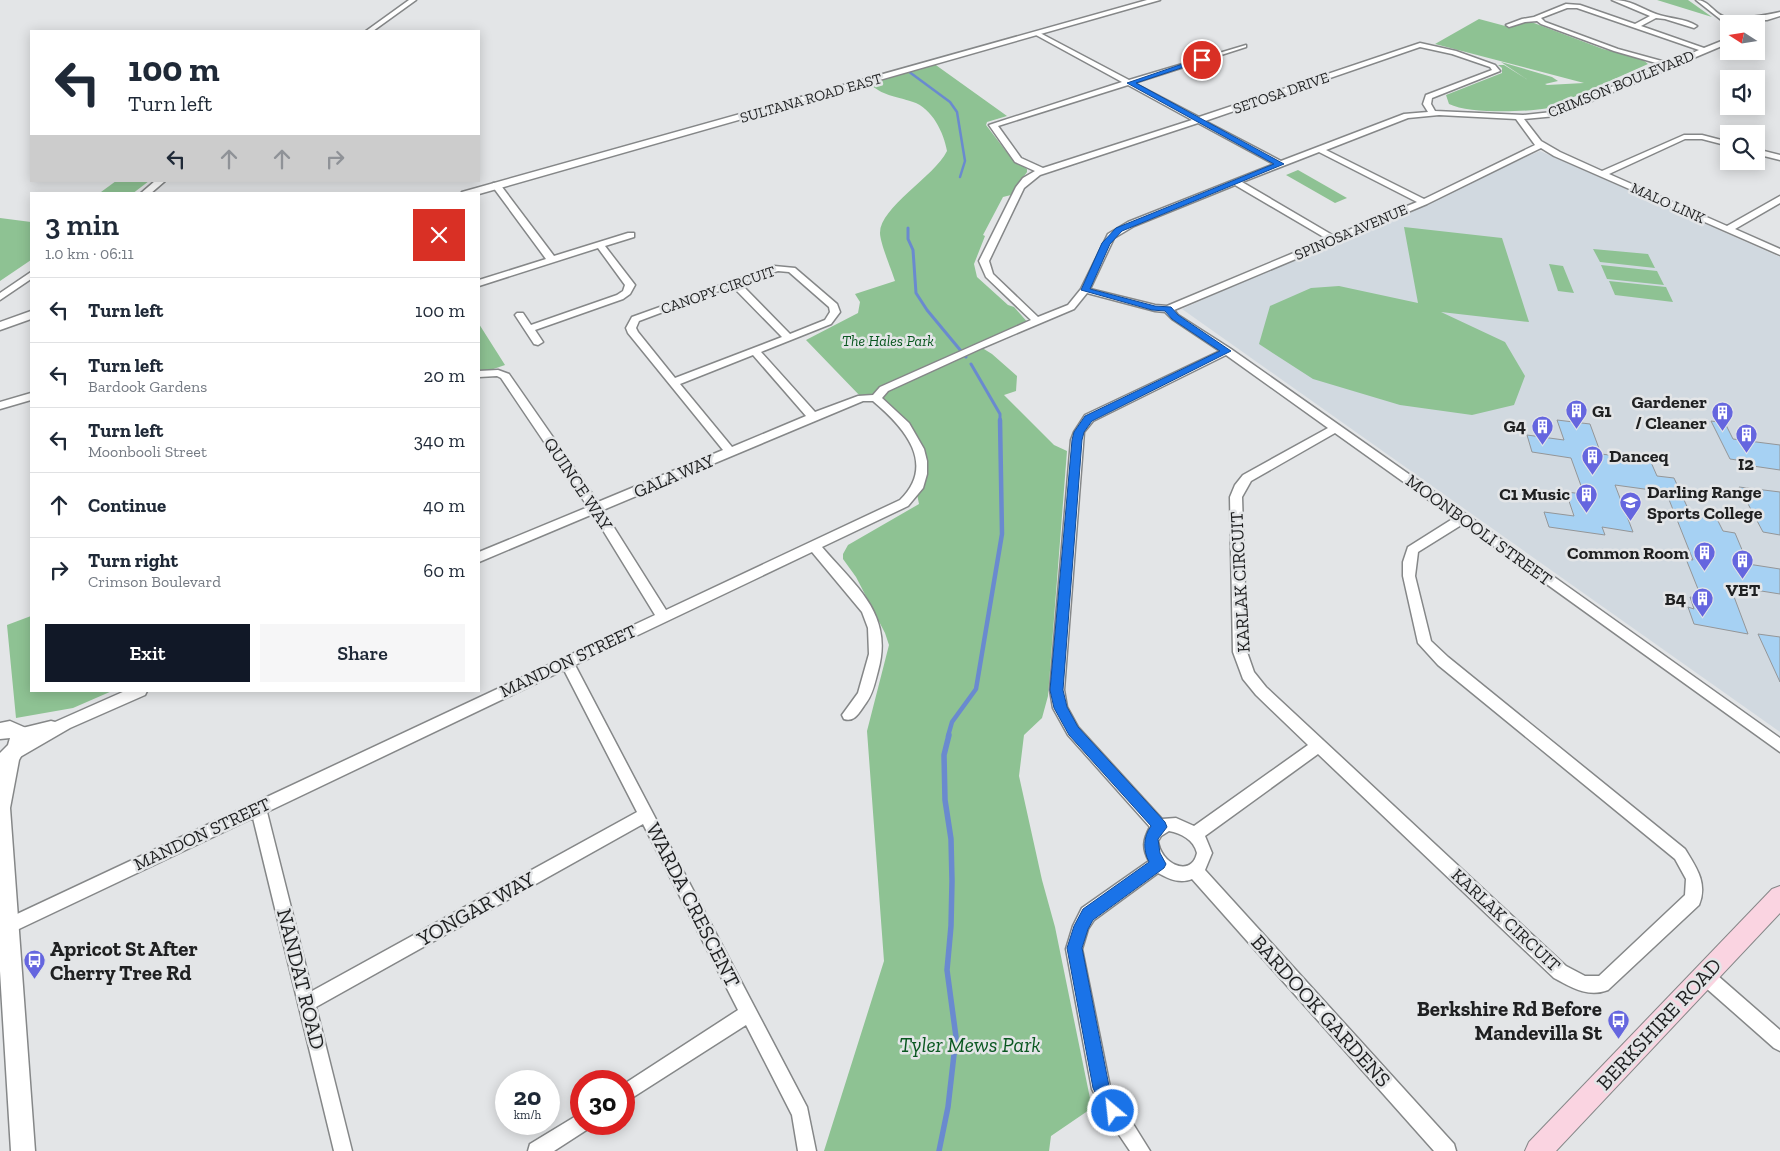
<!DOCTYPE html>
<meta charset="utf-8">
<style>
body{margin:0;font-family:"Zilla Slab",serif;background:#f6f6f7;color:#1f2937;height:100vh;display:flex;flex-direction:column;font-size:19px;white-space:nowrap}
*{box-sizing:border-box;margin:0}
p{font-size:16px;color:#747a83}
.icon{flex:none;width:28px;height:28px;fill:none;stroke:currentColor;stroke-width:2;stroke-linecap:round;stroke-linejoin:round}
.map{position:relative;flex:1;overflow:hidden}
.details{position:absolute;left:30px;top:192px;width:450px;height:500px;display:flex;flex-direction:column;background:#fff;border-radius:0px;box-shadow:0 2px 12px #0003}
.details>*{flex:none}
.banner{position:absolute;left:30px;top:30px;width:450px;height:152px;border-radius:0px;box-shadow:0 2px 12px #0003;background:#fff;color:#1f2937;overflow:hidden}
.needle{width:32px;rotate:282deg}
.controls{position:absolute;left:1720px;top:15px;display:grid;gap:10px}
.controls a{display:grid;place-items:center;width:45px;height:45px;border-radius:0px;background:#fff;box-shadow:0 2px 12px #0003;font-size:25px}
.speed{position:absolute;left:495px;top:1070px;display:flex;gap:10px;font-size:25px;font-weight:700;text-align:center}
.speed>*{display:grid;place-content:center;width:65px;height:65px;border-radius:50%;background:#fff;box-shadow:0 2px 12px #0003;line-height:1}
.speed small{font-size:12px;font-weight:400}
.speed .limit{border:8px solid #d22;background:#fff;color:#111}
.pin{position:absolute;display:grid;place-items:center;width:42px;height:42px;color:#fff;margin:-21px;border:2px solid #fff;border-radius:50%;box-shadow:0 1px 5px #0007}
.me{position:absolute;width:55px;margin:-28px;rotate:332deg;stroke-linejoin:round;filter:drop-shadow(0 0 4px #0008)}
.turn{display:flex;align-items:center;gap:18px;height:105px;padding:0 15px;font-size:22px}
.turn .icon{width:65px;height:65px;stroke-width:2.5}
.turn b{display:block;font-size:35px;line-height:42px}
.lanes{display:flex;align-items:center;height:48px;padding:0 15px;background:#0003;justify-content:center;gap:25px;direction:ltr}
.lanes .off{opacity:.35}
.round{display:grid;place-items:center;flex:none;width:52px;height:52px;border-radius:0px;background:#f6f6f7}
.overview{display:flex;align-items:center;justify-content:space-between;height:85px;padding:0 15px}
h1{font-size:30px;font-weight:600;line-height:38px}
.cta{display:flex;gap:10px;margin-top:auto;padding:10px 15px}
.cta a{flex:1;height:58px;border-radius:0px;background:#111827;color:#fff;font-size:20px;font-weight:600;line-height:58px;text-align:center}
.cta a+a{background:#f6f6f7;color:#1f2937}
ul{padding:0;list-style:none}
li{display:flex;align-items:center;gap:15px;height:65px;padding:0 15px;border-top:1px solid #e0e1e3}
li div{flex:1}
li b{display:block;font-size:19px}
li em{font-style:normal}
.map>svg:first-child{display:block}
.built{fill:#d1d9e0}
.green{fill:#8ec293}
.lines{fill:none;stroke-linecap:round;stroke-linejoin:round}
.stream-far3{stroke:#6a8acf;stroke-width:2.5}
.stream-far2{stroke:#6a8acf;stroke-width:3}
.stream-far1{stroke:#6a8acf;stroke-width:4.5}
.stream{stroke:#6a8acf;stroke-width:5.5}
.building{fill:#a6d1f3;stroke:#949698}
.minor-casing{stroke:#858788;stroke-width:3}
.tertiary-casing{stroke:#858788;stroke-width:3}
.secondary-casing{stroke:#858788;stroke-width:2}
.minor{fill:#fff;fill-rule:evenodd}
.tertiary{fill:#fff;fill-rule:evenodd}
.secondary{fill:#fad4e1;fill-rule:evenodd}
.route{fill:#1a73e8;stroke:#114b97}
.labels{text-anchor:middle;stroke-width:5;stroke-linejoin:round;paint-order:stroke}
.far-street-label{font-size:15px;fill:#1f2021;stroke:#e3e5e7}
.far-park-label{font-size:15px;font-style:italic;fill:#095720;stroke:#e3e5e7}
.poi-label{font-size:18px;font-weight:bold;fill:#1f2021;stroke:#e3e5e7;text-anchor:end}
.street-label{font-size:18px;fill:#1f2021;stroke:#e3e5e7}
.near-street-label{font-size:21px;fill:#1f2021;stroke:#e3e5e7}
.near-poi-label{font-size:21px;font-weight:bold;fill:#1f2021;stroke:#e3e5e7;text-anchor:start}
.near-park-label{font-size:21px;font-style:italic;fill:#095720;stroke:#e3e5e7}
</style>
<div class="map">
<svg width="1780" height="1151" viewBox="0 0 1780 1151">
<rect width="100%" height="100%" fill="#e3e5e7"/>
<path class="built" d="M1540,151l240,106v475l-598,-423z"/>
<path class="green" d="M1657,0h31l24,17z
M1479,19l30,8 17,-7 77,29 39,10 6,5 -99,44c-22,4 -80,6 -100,-4l-3,-9 56,-22v-5l-4,-3h6l24,15 -27,-18 51,15 6,4 -13,3 2,1 37,-2 -149,-39z
M933,63l74,53 -20,6 -1,3 26,34 15,10v3l-16,23 -8,2 -20,38 2,1 -11,28 3,13 31,28 6,2 16,18 -51,21 13,8 25,22 -1,15 -12,4 50,50 13,6 -19,245 -6,22 -18,17 -5,41 23,104 13,47 37,181 -41,28 -2,15h-225l60,-190 -17,-230 22,-86 -4,-12 -29,-56 -13,-18v-5l5,-9 71,-41 -3,-15 1,-49 -41,-42h-14l-56,-58 52,-27 2,-11 -5,-8 40,-13c-3,-10 -15,-38 -15,-48 0,-26 54,-56 67,-82 -3,-18 -15,-43 -34,-49 -21,-7 -28,-5 -46,-20z
M1298,170l49,28 -12,5 -49,-28z
M116,181h33l-17,13 -31,-2z
M0,218l31,4v38l-31,21z
M1404,227l98,11 27,84 -88,-10 64,30 20,34 -11,29 -42,10 -72,-10 -87,-26 -54,-35 11,-38 41,-18 28,-2 79,17z
M1593,249l55,5 7,14 -55,-6z
M1549,264l14,2 11,27 -16,-2z
M1601,265l56,6 7,14 -57,-6z
M1609,281l57,6 7,15 -58,-7z
M479,324l26,41 -26,9z
M31,616v75h81l-39,17 -57,10 -9,-93z"/>
<g class="lines">
<path class="stream-far3" d="M908,71l42,31 7,10 8,49 -5,16"/>
<path class="stream-far2" d="M908,228v11l5,11 3,43 11,17 39,47
M971,364l29,50v7"/>
<path class="stream-far1" d="M948,736l4,-14 24,-33 26,-155 -2,-114"/>
<path class="stream" d="M939,1151l9,-44 8,-70 -9,-67 4,-44 1,-45 -1,-42 -6,-39 -1,-45 5,-20"/>
</g>
<path class="building" d="M1557,420l33,4 11,30 49,6 7,16 17,2 16,35 26,4 7,14 12,2 13,31 32,5v25l-50,-8 18,48 -54,-10 -6,-17 6,2 -4,-12 12,2 -16,-40 7,1 -27,-68 -51,-7 18,47 -31,-5 3,8 -56,-8 -5,-15 30,4 -8,-24 18,2 -13,-36 -39,-6 -5,-17 37,5z
M1711,421l14,2 8,16 47,6v25l-34,-5 -2,-4 -14,-2z
M1739,487l41,5v43l-17,-3z
M1758,634l22,3v45z"/>
<g class="lines">
<defs>
<path id="minor" d="M409,0h7l-43,31h-7z
M1612,0c19,0 28,8 44,14 13,5 29,4 41,12l-3,2 -29,-9 -9,-1 -15,8 63,22 25,-10v5l-173,73 -32,3 17,22 19,11 42,19 82,-36h18l27,7v4l-27,-7h-17l-76,35 118,52 53,-30v7l-45,26 45,20v6l-226,-99 -13,-8 -114,56 -253,106 4,5 53,34 236,166 313,223v14l-317,-228 -45,28 -3,24 16,65 17,16 237,192c11,18 23,34 14,56l-91,85c-20,8 -37,-3 -54,-12l-236,-224 -113,82 7,17 -7,17 249,274 2,7h-22l-242,-272c-12,5 -23,0 -34,-6l-64,47 -6,9 -6,20 28,138 40,64h-20l-23,-34 -15,-28 -26,-140 7,-23 9,-18 67,-47c-7,-13 -6,-21 1,-34l-82,-92 -15,-27 -3,-18 21,-250 3,-8 11,-17 135,-64 -48,-32 -7,-7 -10,-1 -68,-18 -13,16 -92,39 -94,43 -6,7 27,25 15,26 3,12v13l-4,14 -15,18 -86,41c34,40 72,67 56,124 -3,11 -5,23 -12,32 -6,8 -11,20 -22,16l-2,-4 16,-22 11,-39 -1,-26 -6,-16 -50,-60 -237,113 232,442 9,44h-18l-6,-36 -46,-90 -122,78v-19l114,-74 -95,-186 -327,183 36,144h-18l-81,-333 -253,120v-16l655,-307 -62,-101 -114,48v-10l109,-45 -87,-129 -4,-2 -18,1v-6l19,-1 11,4 89,128 125,-52 -95,-117 -2,-5 6,-11 142,-51 21,2 42,36 3,8 -9,12 -70,28 54,60 43,-16 15,-1 7,-8 151,-67 -45,-43 -7,-16 37,-74 7,-9 12,-7 -20,-9 -26,-37 133,-43 -86,-47v-2h4l89,47 117,-35v2l-112,36 65,34 221,-74 36,8 39,14 5,6 -68,27 -1,6 4,7 88,4 29,-3 111,-47 -49,-14 -73,-27 -4,-3 -12,1 -16,5 -3,-2 16,-6 12,-2 32,-13 14,1 55,19 15,-8zM1567,8h10l122,42 -30,13 -51,-14 -73,-27 -4,-4zM1420,47l32,7 38,13 2,3 -66,25 -3,9 5,8 -24,2 -123,47 -76,-40zM1128,85l64,35 -149,48 -22,-10 -23,-32zM1439,115l77,4 19,26 -111,54 -98,-49 82,-32zM1198,123l76,41 -146,58 -20,12 -27,55 -13,16 -30,12 -45,-43 -4,-13 35,-73 16,-13zM1319,152l98,50 -83,34 -92,-54zM1235,185l92,54 -160,67 -12,-1 -65,-16 24,-51 20,-12zM778,271l11,1 40,35 1,5 -5,8 -35,14 -50,-51zM732,286l50,51 -107,41 -37,-46 -2,-4 3,-7zM753,355l53,61 -74,31 -52,-63zM1226,355l102,73 -85,47 -8,10 -5,12 3,155 10,27 13,16 52,50 -114,81 -18,-8 -14,1 -84,-92 -11,-20 -3,-17 20,-258 9,-11zM863,401h10c31,26 64,63 27,99l-234,110 -63,-100zM1335,433l119,85 -46,29 -5,15v14l15,67 20,22 237,194 11,20 -1,16 -86,81h-14l-19,-10 -300,-279 -12,-15 -7,-20 -5,-155 9,-16zM564,670l73,142 -325,179 -45,-179zM1169,831c12,2 25,9 28,22 -6,26 -37,10 -39,-12l3,-5z
M1696,0c13,0 18,14 29,17 12,3 43,-2 55,-5v4l-13,4 -37,1 3,3h-4v2z
M1756,149l24,6v5l-24,-6z
M155,181h10l-15,13h-10z
M493,183h6l55,73 74,-23h6v4l-29,9 30,39 -5,9 -7,5 -88,31 8,12 -5,3 -4,-1 -19,-29 2,-2h6l8,12 86,-30 6,-4 2,-6 -27,-37 -119,38v-6l67,-21 -53,-72z
M31,272v7l-31,21v-7z
M31,393v7l-31,9v-7z
M125,691h22l-2,4 -75,33 -50,29 -5,1 -5,-1 -2,-5 2,-5 16,-8 -7,1 -5,-2 -2,-4 2,-4 37,-9 4,1z
M1704,967l6,2 70,61v21l-6,-3 -76,-67 -2,-6 2,-6z
M581,1113v11h9l-2,5 -34,22h-26l2,-7z"/>
<path id="tertiary" d="M1147,0h13l-681,194h-18l1,-2z
M31,311v8l-31,11v-8z
M10,721l16,7 2,11 -2,8 -7,13 -9,48 25,343h-24l-11,-180v-218l8,-8 2,-7 -10,1v-16z"/>
<path id="secondary" d="M1780,886v27l-224,238h-31l4,-9 243,-253z"/>
</defs>
<use href="#minor" class="minor-casing"/>
<use href="#tertiary" class="tertiary-casing"/>
<use href="#secondary" class="secondary-casing"/>
<use href="#minor" class="minor"/>
<use href="#tertiary" class="tertiary"/>
<use href="#secondary" class="secondary"/>
</g>
<path class="route" d="M1200,58l5,2 -69,23 148,81 -162,67 -12,13 -20,45 65,17 16,1 7,8 53,36 -139,70 -8,11 -2,8 -19,250 4,17 11,20 87,95 2,5 -9,12 2,14 6,11 -2,4 -71,52 -5,9 -6,19 27,138 12,25 -2,6 -6,3 -6,-3 -14,-29 -26,-140 7,-22 9,-17 66,-47c-6,-12 -6,-25 2,-36l-82,-91 -15,-27 -4,-18 22,-250 2,-8 11,-16 135,-65 -48,-32 -7,-8 -13,-1 -71,-20 21,-47 14,-15 158,-64 -147,-81z"/>
<defs>
<symbol id="building-pin" viewBox="-11 -11 22 30"><path d="M0 17L-7.5 6A9.5 9.5 0 1 1 7.5 6Z" fill="#6566df" stroke="#e3e5e7"/><path d="M-4-6H4V6H1V3H-1V6H-4ZM-2.5-4.3h1.7v1.8h-1.7ZM.8-4.3h1.7v1.8H.8ZM-2.5-1h1.7V.8h-1.7ZM.8-1h1.7V.8H.8Z" fill="#fff"/></symbol>
<symbol id="school-pin" viewBox="-11 -11 22 30"><path d="M0 17L-7.5 6A9.5 9.5 0 1 1 7.5 6Z" fill="#6566df" stroke="#e3e5e7"/><path d="M0-5L7-2L0 1L-7-2ZM-4 1L0 2.5L4 1V4Q0 6-4 4Z" fill="#fff"/></symbol>
<symbol id="bus-pin" viewBox="-11 -11 22 30"><path d="M0 17L-7.5 6A9.5 9.5 0 1 1 7.5 6Z" fill="#6566df" stroke="#e3e5e7"/><path d="M-5-6H5V4H4V6H2V4H-2V6H-4V4H-5ZM-3.5-4V0h7V-4ZM-3.5 1.2v1.5H-2V1.2ZM2 1.2v1.5H3.5V1.2Z" fill="#fff"/></symbol>
</defs>
<g fill-rule="evenodd">
<use href="#building-pin" x="1564" y="398" width="25" height="34"/>
<use href="#building-pin" x="1710" y="400" width="25" height="34"/>
<use href="#building-pin" x="1530" y="414" width="25" height="34"/>
<use href="#building-pin" x="1734" y="422" width="25" height="34"/>
<use href="#building-pin" x="1580" y="444" width="25" height="34"/>
<use href="#building-pin" x="1574" y="482" width="25" height="34"/>
<use href="#school-pin" x="1618" y="490" width="25" height="34"/>
<use href="#building-pin" x="1692" y="540" width="25" height="34"/>
<use href="#building-pin" x="1730" y="548" width="25" height="34"/>
<use href="#building-pin" x="1690" y="586" width="25" height="34"/>
<use href="#bus-pin" x="22" y="948" width="25" height="34"/>
<use href="#bus-pin" x="1606" y="1008" width="25" height="34"/>
</g>
<g class="labels">
<g class="far-street-label">
<text transform="translate(1621 84) rotate(-22)" y="5">CRIMSON BOULEVARD</text>
<text transform="translate(1281 93) rotate(-19)" y="5">SETOSA DRIVE</text>
<text transform="translate(811 98) rotate(-16)" y="5">SULTANA ROAD EAST</text>
<text transform="translate(1668 203) rotate(24)" y="5">MALO LINK</text>
<text transform="translate(1351 232) rotate(-23)" y="5">SPINOSA AVENUE</text>
<text transform="translate(718 290) rotate(-19)" y="5">CANOPY CIRCUIT</text>
</g>
<g class="far-park-label">
<text x="888" y="346">The Hales Park</text>
</g>
<g class="poi-label">
<text x="1707" y="408">Gardener<tspan x="1707" dy="21">/ Cleaner</tspan></text>
<text x="1592" y="417" text-anchor="start">G1</text>
<text x="1526" y="432">G4</text>
<text x="1609" y="462" text-anchor="start">Danceq</text>
<text x="1746" y="470" text-anchor="middle">I2</text>
<text x="1647" y="498" text-anchor="start">Darling Range<tspan x="1647" dy="21">Sports College</tspan></text>
<text x="1570" y="500">C1 Music</text>
<text x="1689" y="559">Common Room</text>
<text x="1743" y="596" text-anchor="middle">VET</text>
<text x="1686" y="605">B4</text>
</g>
<g class="street-label">
<text transform="translate(674 476) rotate(-23)" y="6">GALA WAY</text>
<text transform="translate(578 484) rotate(56)" y="6">QUINCE WAY</text>
<text transform="translate(1479 530) rotate(36)" y="6">MOONBOOLI STREET</text>
<text transform="translate(1240 582) rotate(-93)" y="6">KARLAK CIRCUIT</text>
<text transform="translate(568 661) rotate(-25)" y="6">MANDON STREET</text>
<text transform="translate(202 834) rotate(-25)" y="6">MANDON STREET</text>
<text transform="translate(1506 920) rotate(43)" y="6">KARLAK CIRCUIT</text>
</g>
<g class="near-street-label">
<text transform="translate(693 905) rotate(63)" y="7">WARDA CRESCENT</text>
<text transform="translate(476 909) rotate(-29)" y="7">YONGAR WAY</text>
<text transform="translate(301 979) rotate(76)" y="7">NANDAT ROAD</text>
<text transform="translate(1321 1011) rotate(48)" y="7">BARDOOK GARDENS</text>
<text transform="translate(1659 1024) rotate(-47)" y="7">BERKSHIRE ROAD</text>
</g>
<g class="near-poi-label">
<text x="50" y="956">Apricot St After<tspan x="50" dy="24">Cherry Tree Rd</tspan></text>
<text x="1602" y="1016" text-anchor="end">Berkshire Rd Before<tspan x="1602" dy="24">Mandevilla St</tspan></text>
</g>
<g class="near-park-label">
<text x="970" y="1052">Tyler Mews Park</text>
</g>
</g>
</svg>
<div class="controls">
<a><svg class="needle" viewBox="-14 -14 28 28"><path d="M0-13l5 13h-10z" fill="#e53935"/><path d="M0 13l5-13h-10z" fill="#747a83"/></svg></a>
<a><svg class="icon" aria-label="sound" viewBox="0 0 24 24"><path d="M4 9h4l5-4v14l-5-4H4zM17 9q2 3 0 6"/></svg></a>
<a><svg class="icon" aria-label="search" viewBox="0 0 24 24"><circle cx="10" cy="10" r="6"/><path d="M15 15l6 6"/></svg></a>
</div>
<div class="speed"><div>20<small>km/h</small></div><div class="limit">30</div></div>
<div class="pin" style="left:1202px;top:60px;background:#d93025"><svg class="icon" aria-label="arrive" viewBox="0 0 24 24"><path d="M6 21V4h12l-3 4 3 4H6"/></svg></div>
<svg class="me" style="left:1113px;top:1111px" viewBox="-20 -20 40 40"><circle r="17" fill="#1a73e8" stroke="#fff" stroke-width="3"/><path d="M0-11L8 9 0 5-8 9z" fill="#fff"/></svg>
<div class="banner">
<div class="turn"><svg class="icon" aria-label="left" viewBox="0 0 24 24"><path d="M17 20v-9H6M10 6l-5 5 5 5"/></svg><div><b>100 m</b>Turn left</div></div>
<div class="lanes"><svg class="icon" aria-label="left" viewBox="0 0 24 24"><path d="M17 20v-9H6M10 6l-5 5 5 5"/></svg><svg class="icon off" aria-label="ahead" viewBox="0 0 24 24"><path d="M12 20V5M6 11l6-6 6 6"/></svg><svg class="icon off" aria-label="ahead" viewBox="0 0 24 24"><path d="M12 20V5M6 11l6-6 6 6"/></svg><svg class="icon off" aria-label="right" viewBox="0 0 24 24"><path d="M7 20v-9h11M14 6l5 5-5 5"/></svg></div>
</div>
<section class="details">
<div class="overview"><div><h1>3 min</h1><p>1.0 km · 06:11</p></div><a class="round" style="background:#d93025;color:#fff"><svg class="icon" aria-label="close" viewBox="0 0 24 24"><path d="M6 6l12 12M18 6L6 18"/></svg></a></div>
<ul>
<li><svg class="icon" aria-label="left" viewBox="0 0 24 24"><path d="M17 20v-9H6M10 6l-5 5 5 5"/></svg><div><b>Turn left</b></div><em>100 m</em></li>
<li><svg class="icon" aria-label="left" viewBox="0 0 24 24"><path d="M17 20v-9H6M10 6l-5 5 5 5"/></svg><div><b>Turn left</b><p>Bardook Gardens</p></div><em>20 m</em></li>
<li><svg class="icon" aria-label="left" viewBox="0 0 24 24"><path d="M17 20v-9H6M10 6l-5 5 5 5"/></svg><div><b>Turn left</b><p>Moonbooli Street</p></div><em>340 m</em></li>
<li><svg class="icon" aria-label="ahead" viewBox="0 0 24 24"><path d="M12 20V5M6 11l6-6 6 6"/></svg><div><b>Continue</b></div><em>40 m</em></li>
<li><svg class="icon" aria-label="right" viewBox="0 0 24 24"><path d="M7 20v-9h11M14 6l5 5-5 5"/></svg><div><b>Turn right</b><p>Crimson Boulevard</p></div><em>60 m</em></li>
</ul>
<div class="cta"><a>Exit</a><a>Share</a></div>
</section>
</div>
